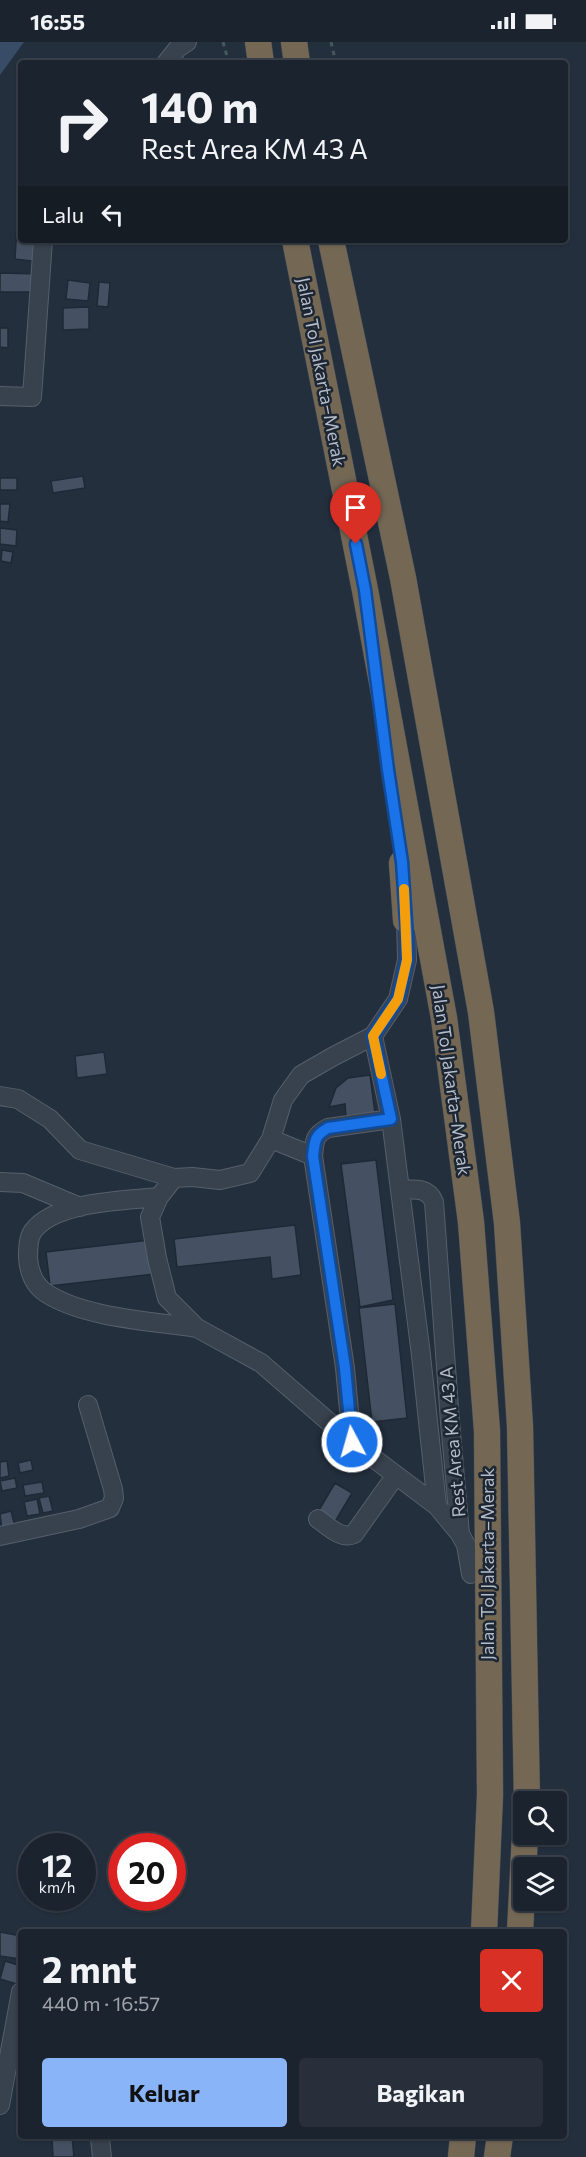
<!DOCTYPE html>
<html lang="id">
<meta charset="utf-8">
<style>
body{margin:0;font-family:Commissioner,sans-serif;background:#282f3a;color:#f1f3f6;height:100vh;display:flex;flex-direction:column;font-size:22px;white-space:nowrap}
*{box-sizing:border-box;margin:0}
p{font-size:20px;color:#a0a4aa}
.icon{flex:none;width:33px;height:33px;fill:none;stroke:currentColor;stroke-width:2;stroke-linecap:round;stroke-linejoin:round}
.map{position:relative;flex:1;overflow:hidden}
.sheet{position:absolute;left:18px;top:1887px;width:549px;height:210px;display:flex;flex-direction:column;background:#1b232e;border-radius:6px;box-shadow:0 2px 4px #0004,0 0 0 2px #39404a}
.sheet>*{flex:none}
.banner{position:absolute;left:18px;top:18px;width:550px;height:183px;border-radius:6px;box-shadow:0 2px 4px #0004,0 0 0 2px #39404a;background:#1b232e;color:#f1f3f6;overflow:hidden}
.buttons{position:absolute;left:513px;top:1749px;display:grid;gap:12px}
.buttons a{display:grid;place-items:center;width:54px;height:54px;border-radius:6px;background:#1b232e;box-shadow:0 2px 4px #0004,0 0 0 2px #39404a;font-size:30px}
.speed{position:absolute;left:18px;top:1791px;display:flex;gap:12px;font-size:30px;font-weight:700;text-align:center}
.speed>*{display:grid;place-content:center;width:78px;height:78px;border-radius:50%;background:#1b232e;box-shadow:0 2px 4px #0004,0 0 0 2px #39404a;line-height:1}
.speed small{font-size:15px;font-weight:400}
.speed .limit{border:9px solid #d22;background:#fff;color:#111}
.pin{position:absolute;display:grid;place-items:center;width:51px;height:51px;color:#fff;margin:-62px -26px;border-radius:50% 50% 50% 0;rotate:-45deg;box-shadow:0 0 6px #0007}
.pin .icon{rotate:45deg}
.me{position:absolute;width:66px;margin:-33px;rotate:354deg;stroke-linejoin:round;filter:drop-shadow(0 0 4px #0008)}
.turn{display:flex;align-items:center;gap:21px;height:126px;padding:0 24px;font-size:27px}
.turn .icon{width:78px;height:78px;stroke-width:2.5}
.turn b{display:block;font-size:42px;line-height:51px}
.then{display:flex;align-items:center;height:57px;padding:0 24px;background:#0003;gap:12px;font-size:22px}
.round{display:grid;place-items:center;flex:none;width:63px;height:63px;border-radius:6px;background:#282f3a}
.headline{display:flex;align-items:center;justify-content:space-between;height:102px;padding:0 24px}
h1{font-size:36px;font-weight:700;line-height:45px}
.cta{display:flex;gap:12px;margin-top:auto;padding:12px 24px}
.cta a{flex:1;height:69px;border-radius:6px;background:#8ab4f8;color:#111;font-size:24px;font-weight:700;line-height:69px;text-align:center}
.cta a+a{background:#282f3a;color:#f1f3f6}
.status{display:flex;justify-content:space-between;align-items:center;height:42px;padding:0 30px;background:#1b232e;direction:ltr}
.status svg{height:16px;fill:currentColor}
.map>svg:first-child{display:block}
.water{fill:#394c67}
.building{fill:#455162;stroke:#1f2835;stroke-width:1.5}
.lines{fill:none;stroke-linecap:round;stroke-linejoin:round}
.minor-casing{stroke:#565f6c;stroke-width:20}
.highway-casing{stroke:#434c59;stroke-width:27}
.path{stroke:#44595c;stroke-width:3;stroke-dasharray:4.5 4.5;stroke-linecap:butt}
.minor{stroke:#38414e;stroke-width:18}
.highway{stroke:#746855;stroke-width:26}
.route-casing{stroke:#114b97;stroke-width:15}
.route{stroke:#1a73e8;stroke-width:10}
.slow{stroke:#f59e0b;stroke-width:10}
.labels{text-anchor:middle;stroke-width:5;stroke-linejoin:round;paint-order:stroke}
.street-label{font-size:18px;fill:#b4bcc9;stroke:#1d2633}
</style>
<div class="status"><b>16:55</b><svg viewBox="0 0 49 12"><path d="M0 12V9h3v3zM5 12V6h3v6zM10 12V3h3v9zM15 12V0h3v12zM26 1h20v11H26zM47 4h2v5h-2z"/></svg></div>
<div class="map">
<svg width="586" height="2115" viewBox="0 0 586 2115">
<rect width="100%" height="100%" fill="#242f3e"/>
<path class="water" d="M0,0h24l-24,33z"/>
<path class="building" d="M17,184h4v14h21l-2,22 -25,-3z
M0,231l39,1v18h-39z
M68,238l22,3 -2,18 -22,-2z
M99,240l11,1 -2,24 -11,-1z
M89,265v22l-26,1v-22z
M0,286h8v20l-8,-1z
M83,434l2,12 -32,5 -2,-12z
M0,436h17v12h-17z
M0,462h10l-2,18 -8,-1z
M0,486l17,2 -1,16 -16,-2z
M2,508l11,2 -2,11 -10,-2z
M104,1010l3,22 -30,4 -2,-22z
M370,1033l5,38 -29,3 -1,-12 -16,3 7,-19 12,-10z
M376,1118l17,140 -33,7 -19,-143z
M295,1183l6,50 -29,4 -2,-22 -93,10 -3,-28z
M150,1198l4,34 -104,12 -4,-34z
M395,1262l12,114 -35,4 -13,-114z
M31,1418l2,10 -13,3 -2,-10z
M7,1419l2,15 -9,2v-16z
M15,1436l2,10 -15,3 -2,-10z
M42,1440l2,11 -19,3 -2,-11z
M335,1441l17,10 -19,32 -17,-10z
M49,1454l4,15 -10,2 -4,-15z
M37,1457l3,15 -13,2 -3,-14z
M11,1469l4,15 -13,4 -2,-16z
M0,1890l21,4 -1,23 -20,-3z
M5,1919l16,5 -1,19 -20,-6z
M72,2094l2,21h-21l-1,-19z"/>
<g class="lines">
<defs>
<path id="minor" d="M166,21l12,-15 9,-6
M0,354l32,1 11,-157
M406,878l1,40 -9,39 -25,37 -39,20 -33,19 -18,25 -12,39 -21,34 -30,7 -28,-3 -18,1 -15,19 -9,20 7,41 10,40 30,30 64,35 91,79 85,64 23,28 6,11 5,29
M373,994l18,83 30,236 16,151
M0,1054l18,3 32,20 30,31 94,28
M271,1097l42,17
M0,1140l23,1 57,24
M400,1148c14,-1 28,-3 34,12l16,220 10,112
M159,1155c-35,4 -104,4 -126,34 -5,7 -5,18 -5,27 1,13 6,27 18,35 38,25 106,28 151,35
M352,1400l-7,-74 -32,-212c2,-15 0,-20 15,-28l63,-9
M318,1477c10,7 23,21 36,15l42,-59
M0,1494l79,-17 31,-11 4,-10 -1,-9 -25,-84
M0,2063l21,-113
M102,2115l-2,-18 2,-3"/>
<path id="highway" d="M258,0l3,21
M294,0l3,21
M295,198l70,350 79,428 27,204 16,209 3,364 -6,137
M331,198l72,338 78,434 26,211 13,203 7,376
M402,821l4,57
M520,1890l5,-98
M461,2115l2,-21
M497,2115l3,-21"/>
</defs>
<use href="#minor" class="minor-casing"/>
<use href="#highway" class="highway-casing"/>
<path class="path" d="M223,0l6,21
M331,0l5,21"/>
<use href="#minor" class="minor"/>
<use href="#highway" class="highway"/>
</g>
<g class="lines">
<defs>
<path id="route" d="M352,1400l-7,-74 -32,-212c2,-15 1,-20 15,-28l63,-9 -18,-83 25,-37 9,-39v-24l-5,-74 -14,-92 -23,-180 -9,-46"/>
</defs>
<use href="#route" class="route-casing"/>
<use href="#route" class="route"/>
<path class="slow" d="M381,1032l-8,-38 25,-37 9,-39 -3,-71"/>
</g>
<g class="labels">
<g class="street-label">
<text transform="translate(321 330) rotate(79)" y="6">Jalan Tol Jakarta–Merak</text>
<text transform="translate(451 1038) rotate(82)" y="6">Jalan Tol Jakarta–Merak</text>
<text transform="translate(453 1400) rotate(-95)" y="6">Rest Area KM 43 A</text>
<text transform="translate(488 1522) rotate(-90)" y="6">Jalan Tol Jakarta–Merak</text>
</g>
</g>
</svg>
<div class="buttons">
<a><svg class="icon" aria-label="search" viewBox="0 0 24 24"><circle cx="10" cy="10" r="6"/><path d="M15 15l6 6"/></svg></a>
<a><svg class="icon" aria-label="layers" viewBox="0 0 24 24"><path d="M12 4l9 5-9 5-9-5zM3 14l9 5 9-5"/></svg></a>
</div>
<div class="speed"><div>12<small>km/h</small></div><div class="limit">20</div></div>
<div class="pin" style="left:356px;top:502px;background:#d93025"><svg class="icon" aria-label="arrive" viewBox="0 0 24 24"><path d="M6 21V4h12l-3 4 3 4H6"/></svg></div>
<svg class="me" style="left:352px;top:1400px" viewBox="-20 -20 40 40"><circle r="17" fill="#1a73e8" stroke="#fff" stroke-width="3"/><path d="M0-11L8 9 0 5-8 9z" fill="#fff"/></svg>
<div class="banner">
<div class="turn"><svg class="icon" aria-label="right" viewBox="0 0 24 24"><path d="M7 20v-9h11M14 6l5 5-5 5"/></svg><div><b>140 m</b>Rest Area KM 43 A</div></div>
<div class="then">Lalu<svg class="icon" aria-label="left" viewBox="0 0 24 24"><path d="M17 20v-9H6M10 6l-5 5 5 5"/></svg></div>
</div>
<section class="sheet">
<div class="headline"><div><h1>2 mnt</h1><p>440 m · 16:57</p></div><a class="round" style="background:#d93025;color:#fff"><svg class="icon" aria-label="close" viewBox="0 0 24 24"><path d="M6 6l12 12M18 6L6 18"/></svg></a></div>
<div class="cta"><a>Keluar</a><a>Bagikan</a></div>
</section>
</div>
